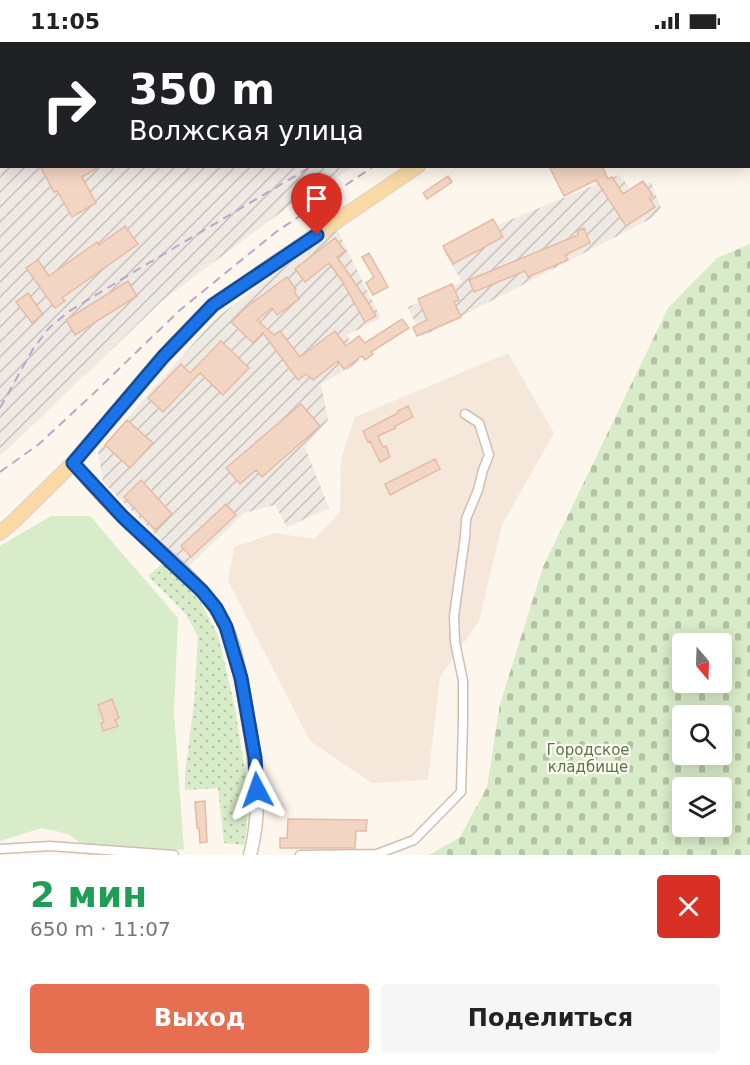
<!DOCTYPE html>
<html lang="ru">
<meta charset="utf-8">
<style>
body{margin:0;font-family:"DejaVu Sans",sans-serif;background:#f6f6f6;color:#222;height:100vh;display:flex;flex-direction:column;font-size:22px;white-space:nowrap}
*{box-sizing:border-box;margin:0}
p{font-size:20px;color:#767676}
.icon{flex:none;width:33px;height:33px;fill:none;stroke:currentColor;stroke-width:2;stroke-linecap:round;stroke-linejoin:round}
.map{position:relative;height:813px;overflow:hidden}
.sheet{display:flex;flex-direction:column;background:#fff;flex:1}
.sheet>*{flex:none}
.banner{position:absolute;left:0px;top:0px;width:750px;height:126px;box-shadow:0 3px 15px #0003;background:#202124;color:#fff;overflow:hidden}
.needle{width:39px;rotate:161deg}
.buttons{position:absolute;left:672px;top:591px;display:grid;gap:12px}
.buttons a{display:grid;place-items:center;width:60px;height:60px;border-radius:6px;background:#fff;box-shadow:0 3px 15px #0003;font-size:30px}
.pin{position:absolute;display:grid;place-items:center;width:51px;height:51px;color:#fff;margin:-62px -26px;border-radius:50% 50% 50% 0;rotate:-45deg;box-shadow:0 0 6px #0007}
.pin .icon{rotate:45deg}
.me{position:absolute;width:66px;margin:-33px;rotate:356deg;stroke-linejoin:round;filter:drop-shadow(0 0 4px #0008)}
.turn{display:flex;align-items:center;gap:21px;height:126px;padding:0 30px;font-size:27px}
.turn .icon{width:78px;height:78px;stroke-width:2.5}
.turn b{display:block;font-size:42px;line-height:51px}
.round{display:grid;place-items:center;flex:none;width:63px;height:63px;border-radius:6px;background:#f6f6f6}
.head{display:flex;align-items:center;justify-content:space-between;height:102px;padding:0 30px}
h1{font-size:36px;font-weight:600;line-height:45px;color:#1e9e55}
.action{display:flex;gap:12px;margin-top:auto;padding:12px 30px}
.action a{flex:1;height:69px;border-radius:6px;background:#e76f51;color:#fff;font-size:24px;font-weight:600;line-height:69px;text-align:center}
.action a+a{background:#f6f6f6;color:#222}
.status{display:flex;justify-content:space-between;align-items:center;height:42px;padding:0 30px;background:#fff;direction:ltr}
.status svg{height:16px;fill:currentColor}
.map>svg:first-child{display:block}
.residential{fill:#f5e8da}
.industrial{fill:url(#industrial-furrows)}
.grass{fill:url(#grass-dots)}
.cemetery{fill:url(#cemetery-stones);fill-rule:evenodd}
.garden{fill:#d8ecc9}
.building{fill:#f3d5c3;stroke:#e6bba3;stroke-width:1.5}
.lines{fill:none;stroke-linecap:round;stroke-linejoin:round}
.minor-casing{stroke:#d1beb0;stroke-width:11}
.secondary-casing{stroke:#d6c0b0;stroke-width:15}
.primary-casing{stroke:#dad1cd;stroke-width:16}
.minor{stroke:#fff;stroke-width:8}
.secondary{stroke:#fff;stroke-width:12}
.primary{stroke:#fbd9a5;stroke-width:14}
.rail{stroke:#b9a8c9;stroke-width:2;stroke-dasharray:9 6;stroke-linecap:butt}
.route-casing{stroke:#114b97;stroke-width:15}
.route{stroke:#1a73e8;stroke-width:10}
.labels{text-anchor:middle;stroke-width:4.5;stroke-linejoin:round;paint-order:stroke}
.park-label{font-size:15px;fill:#537a41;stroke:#fffaf3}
</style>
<div class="status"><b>11:05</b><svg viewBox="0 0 49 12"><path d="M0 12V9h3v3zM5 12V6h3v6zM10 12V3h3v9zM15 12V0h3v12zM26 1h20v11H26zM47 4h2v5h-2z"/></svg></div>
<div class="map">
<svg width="750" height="813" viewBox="0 0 750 813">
<defs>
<pattern id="industrial-furrows" width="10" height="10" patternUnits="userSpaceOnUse" patternTransform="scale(1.5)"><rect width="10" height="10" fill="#efe9e4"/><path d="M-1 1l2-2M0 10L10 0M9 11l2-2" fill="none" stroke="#c7c0bb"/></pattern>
<pattern id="grass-dots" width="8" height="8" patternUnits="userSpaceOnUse" patternTransform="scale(1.5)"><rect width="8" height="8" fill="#d8ecc9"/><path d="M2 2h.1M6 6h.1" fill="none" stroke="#b4c2a5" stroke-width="1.8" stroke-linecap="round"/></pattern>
<pattern id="cemetery-stones" width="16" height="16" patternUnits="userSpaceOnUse" patternTransform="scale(1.5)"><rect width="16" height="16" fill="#d8ecc9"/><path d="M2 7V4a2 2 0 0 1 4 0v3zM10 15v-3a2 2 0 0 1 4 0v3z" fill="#b4c2a5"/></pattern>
</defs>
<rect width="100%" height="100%" fill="#fdf6ec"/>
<path class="residential" d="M508,311l46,80 -52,92 -23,96 -39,56 -12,103 -56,3 -62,-42 -82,-160 6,-34 41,-14 39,6 26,-27 1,-53 14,-42z"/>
<path class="industrial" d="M0,0h561l-3,2h-556v122l352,1 -62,37 -129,96 -156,150 -7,5z
M619,133l13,15 19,-8 10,26 -9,10 -231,119 -13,-30 54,-25 -20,-34z
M336,186l45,90 -34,17 13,27 -39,22 7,36 -23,27 24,61 -42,19 -12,-22 -31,8 -56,54 -85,-85 -5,-31 118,-133z"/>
<path class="grass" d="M163,521l37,38 18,34 17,73 12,75v45l-3,17 -20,-2 -6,-55 -33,2v-15l9,-73 4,-66 -13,-23 -37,-37z"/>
<path class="cemetery" d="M750,202v611h-321l31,-18 27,-50 13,-83 43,-137 125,-259 49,-50zM682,602h40v38h-40zM682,674h40v38h-40zM682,746h40v38h-40z"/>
<path class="garden" d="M51,474h39l88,102 -4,94 10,138 -102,-6 -14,-10 -26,-6 -42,13v-295z"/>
<path class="building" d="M40,124h60l-18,11 14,26 -24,14 -15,-26 -3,1z
M549,124h53l6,13 4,-2 11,17 20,-13 10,15 -4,2 6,9 -29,19 -30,-46 -32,16z
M448,134l4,6 -25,17 -4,-6z
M493,177l10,18 -50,27 -10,-18z
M125,184l13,18 -76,54 3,3 -10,7 -29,-40 12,-8 11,16 48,-34 2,3z
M584,186l6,15 -25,12 3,5 -40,17 -3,-6 -51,21 -5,-12 109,-45 -1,-4z
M335,196l10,13 -8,6 29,42 10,17 -11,6 -23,-41 -13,-18 -24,19 -10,-13z
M369,211l19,34 -15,8 -7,-12 8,-6 -12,-20z
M287,235l9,12 -2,2 5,8 -22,16 -5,-7 -15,12 17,15 6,-4 20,26 35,-26 11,15 13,-10 6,7 37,-24 7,9 -38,24 2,2 -8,6 -3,-4 -18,13 -6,-8 -25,19 -7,-6 -8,6 -35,-47 -10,10 -22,-21 14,-14z
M128,239l9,15 -62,39 -9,-15z
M452,242l7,16 -5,2 7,15 -44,19 -4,-9 14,-7 -9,-21z
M28,251l15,21 -11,9 -16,-21z
M221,299l28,27 -26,27 -23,-22 -37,39 -15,-14 33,-34 9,9z
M301,362l19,22 -58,51 -6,-7 -16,14 -14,-16z
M408,364l5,11 -18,9 1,2 -18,8 5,11 3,-1 4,11 -10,5 -10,-21 -2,1 -5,-11 35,-18v-2z
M127,378l26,23 -23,25 -25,-23z
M435,417l5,10 -50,26 -5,-11z
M141,438l31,34 -17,16 -31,-33z
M226,462l10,11 -45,42 -10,-11z
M112,657l7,19 -4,2 3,6 -15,5 -2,-8 3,-1 -6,-17z
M205,759l2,41 -7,1 -1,-15h-2l-2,-26z
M288,777l79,1 -1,11h-10l-1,17h-75v-10h7z"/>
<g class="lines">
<defs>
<path id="minor" d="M660,0l1,2
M748,54h2
M0,807l50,-3 124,9
M300,813l77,-1 37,-14 47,-48 2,-71v-40l-8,-39 -1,-26 11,-79 1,-18 12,-29 5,-20 6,-15 -10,-32 -14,-9"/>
<path id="secondary" d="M73,421c17,19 34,39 53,57 29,27 65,54 88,86 20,26 25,63 31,95 9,51 19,103 5,154"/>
<path id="primary" d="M630,2l2,-2
M0,491l13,-11 60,-59 90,-106 50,-52 205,-139"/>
</defs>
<use href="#minor" class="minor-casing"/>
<use href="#secondary" class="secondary-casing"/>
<use href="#primary" class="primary-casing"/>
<use href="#minor" class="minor"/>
<use href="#secondary" class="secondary"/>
<use href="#primary" class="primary"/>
<path class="rail" d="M527,2l2,-2
M580,2l2,-2
M0,83l2,1
M0,366l33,-59 16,-21 19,-16 74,-45 170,-101
M0,430l39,-28 54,-50 87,-84 96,-78 98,-66"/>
</g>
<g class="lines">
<defs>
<path id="route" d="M257,748l-2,-32 -14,-80 -15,-51 -10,-19 -14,-17 -79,-74 -50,-54 90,-106 50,-52 104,-70"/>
</defs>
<use href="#route" class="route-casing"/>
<use href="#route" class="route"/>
</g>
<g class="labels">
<g class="park-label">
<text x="588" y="713">Городское<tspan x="588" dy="17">кладбище</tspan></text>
</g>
</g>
</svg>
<div class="buttons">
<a><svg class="needle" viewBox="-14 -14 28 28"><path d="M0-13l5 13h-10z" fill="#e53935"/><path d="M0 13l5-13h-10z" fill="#767676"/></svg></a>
<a><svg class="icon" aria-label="search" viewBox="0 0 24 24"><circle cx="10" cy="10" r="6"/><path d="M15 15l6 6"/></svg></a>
<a><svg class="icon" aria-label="layers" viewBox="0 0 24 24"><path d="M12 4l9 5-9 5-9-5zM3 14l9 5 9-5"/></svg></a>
</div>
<div class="pin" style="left:317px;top:193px;background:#d93025"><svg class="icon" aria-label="arrive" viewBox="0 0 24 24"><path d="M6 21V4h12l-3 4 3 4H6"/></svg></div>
<svg class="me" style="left:257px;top:748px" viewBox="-20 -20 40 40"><path d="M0-17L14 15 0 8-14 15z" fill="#1a73e8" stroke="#fff" stroke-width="4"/></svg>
<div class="banner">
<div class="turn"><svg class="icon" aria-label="right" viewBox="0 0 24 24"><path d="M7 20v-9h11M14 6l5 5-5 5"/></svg><div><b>350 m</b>Волжская улица</div></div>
</div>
</div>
<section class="sheet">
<div class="head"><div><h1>2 мин</h1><p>650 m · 11:07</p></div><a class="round" style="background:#d93025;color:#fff"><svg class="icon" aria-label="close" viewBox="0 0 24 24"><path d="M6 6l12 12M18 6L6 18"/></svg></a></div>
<div class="action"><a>Выход</a><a>Поделиться</a></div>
</section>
